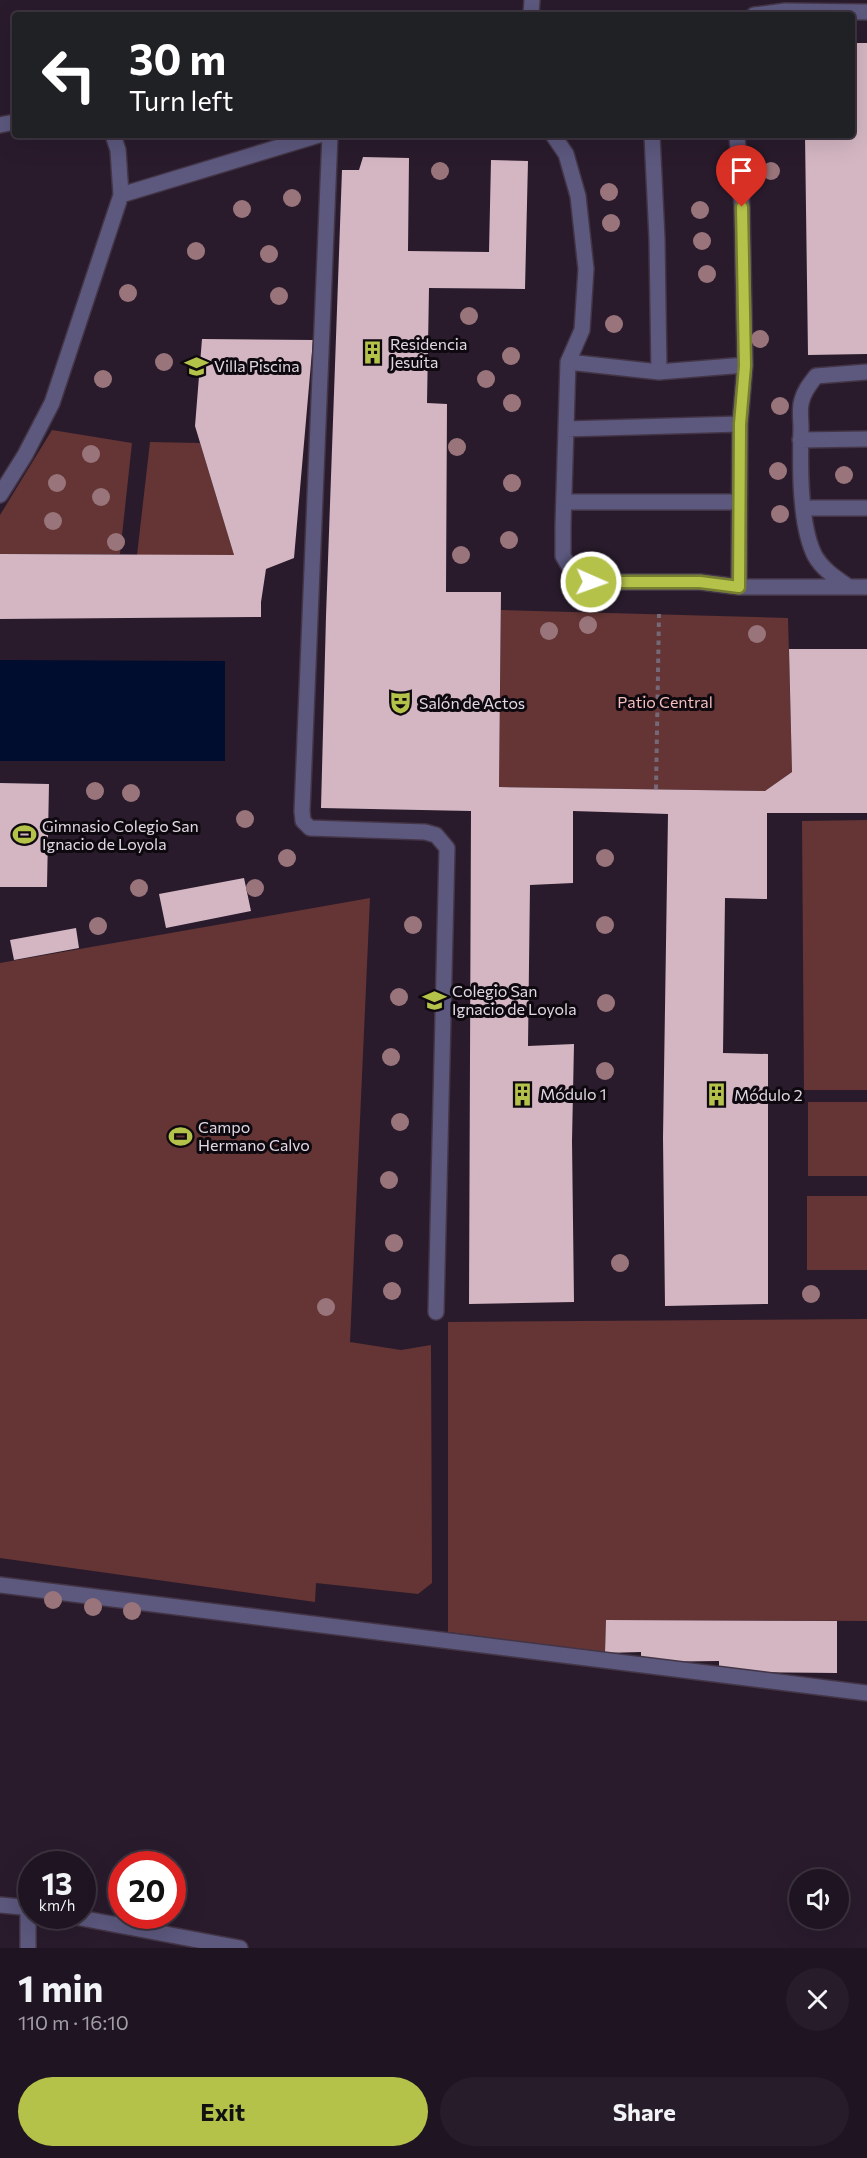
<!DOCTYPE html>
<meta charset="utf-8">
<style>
body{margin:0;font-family:Commissioner,sans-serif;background:#271d2a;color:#f1f3f6;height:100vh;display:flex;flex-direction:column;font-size:22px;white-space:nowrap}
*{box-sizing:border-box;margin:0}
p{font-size:20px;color:#a19ea5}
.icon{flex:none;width:33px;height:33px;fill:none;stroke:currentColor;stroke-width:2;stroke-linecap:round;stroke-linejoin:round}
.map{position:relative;height:1948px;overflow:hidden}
.panel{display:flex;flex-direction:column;background:#1f1421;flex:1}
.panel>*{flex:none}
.guide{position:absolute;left:12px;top:12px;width:843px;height:126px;border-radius:6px;box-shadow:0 6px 24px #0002,0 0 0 2px #3c333f;background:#202124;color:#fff;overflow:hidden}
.controls{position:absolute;left:789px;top:1869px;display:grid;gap:12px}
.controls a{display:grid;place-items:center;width:60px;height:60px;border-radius:50%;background:#1f1421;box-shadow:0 6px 24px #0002,0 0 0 2px #3c333f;font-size:30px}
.speed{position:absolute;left:18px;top:1851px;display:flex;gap:12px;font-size:30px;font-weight:700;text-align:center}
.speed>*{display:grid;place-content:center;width:78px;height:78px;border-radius:50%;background:#1f1421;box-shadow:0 6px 24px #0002,0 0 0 2px #3c333f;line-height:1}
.speed small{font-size:15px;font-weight:400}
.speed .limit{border:9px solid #d22;background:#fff;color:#111}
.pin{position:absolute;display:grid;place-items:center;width:51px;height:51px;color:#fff;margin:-62px -26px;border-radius:50% 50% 50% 0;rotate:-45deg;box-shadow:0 0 6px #0007}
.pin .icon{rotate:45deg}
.me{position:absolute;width:66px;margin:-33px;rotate:92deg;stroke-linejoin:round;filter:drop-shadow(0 0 4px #0008)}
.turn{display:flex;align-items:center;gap:21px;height:126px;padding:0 18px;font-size:27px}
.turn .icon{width:78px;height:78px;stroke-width:2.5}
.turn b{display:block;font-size:42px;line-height:51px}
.round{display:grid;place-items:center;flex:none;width:63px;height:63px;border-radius:32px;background:#271d2a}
.overview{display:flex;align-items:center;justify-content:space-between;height:102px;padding:0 18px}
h1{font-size:36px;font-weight:700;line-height:45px}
.action{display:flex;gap:12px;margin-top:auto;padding:12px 18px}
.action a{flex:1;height:69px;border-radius:36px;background:#b5c24a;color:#111;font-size:24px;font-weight:700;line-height:69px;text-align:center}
.action a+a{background:#271d2a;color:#f1f3f6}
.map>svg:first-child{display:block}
.green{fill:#643534}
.water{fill:#000d2f}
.building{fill:#d3b6c2}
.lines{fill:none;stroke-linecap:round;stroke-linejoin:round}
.service-casing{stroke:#433546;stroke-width:18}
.minor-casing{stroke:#433546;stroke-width:18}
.path{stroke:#756978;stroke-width:4;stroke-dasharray:4.5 4.5;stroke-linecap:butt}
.service{stroke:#5c587e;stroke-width:15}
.minor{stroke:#5c587e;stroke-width:15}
.tree{fill:#99757b}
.route-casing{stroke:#767e30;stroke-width:15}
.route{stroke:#b5c24a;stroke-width:10}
.labels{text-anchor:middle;stroke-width:6;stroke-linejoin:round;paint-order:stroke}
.poi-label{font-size:16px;fill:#e1d8e3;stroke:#0e080f;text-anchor:start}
.park-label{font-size:16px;fill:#f5bfbc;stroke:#0e080f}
</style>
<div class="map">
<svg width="867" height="1948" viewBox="0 0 867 1948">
<rect width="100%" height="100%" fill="#291b2c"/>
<path class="green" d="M52,430l80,13 -12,111h-120v-39z
M150,442l50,1 34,112h-97z
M501,610l287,8 4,154 -27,19 -266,-4z
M867,820v270h-63l-2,-269z
M370,898l-20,444 51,8 30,-5 1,238 -14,11 -102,-11 -1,19 -315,-44v-595z
M808,1102h59v74h-59z
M807,1196h60v74h-60z
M867,1319v302l-261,-1 -1,33 -157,-21v-310z"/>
<path class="water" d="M0,660l225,1v100h-225z"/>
<path class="building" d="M852,43h15v311l-59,1 -3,-220h47z
M363,157l46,1 -1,93 81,1 2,-92 37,1 -3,128 -96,-1 -2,115 20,1 -1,188h55l-2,195 266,4 27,-19 -3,-123h78v164h-100v86l-42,-1 -2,155 45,1v250l-103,2 -2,-168 5,-324 -95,-3v72l-43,2 -2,161 46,-2 -2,97 2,161 -105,2 2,-493 -150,-3 5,-192 16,-446h17z
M202,339l111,1 -19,218 -28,11 -5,33v15l-261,2v-65l234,1 -39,-129z
M0,783l49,1 -2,103h-47z
M244,878l7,33 -85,17 -7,-34z
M76,928l3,20 -65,12 -4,-20z
M606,1620l231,1v52l-118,-1v-11l-78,1v-10l-36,1z"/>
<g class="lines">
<defs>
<path id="service" d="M330,135l-28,676 1,10 7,7 115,4 11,3 11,13 -11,464
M553,135l13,19 12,42 8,73 -4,61 -14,32 -5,164v30l10,17 17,9h110l39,5 1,-163 5,-59 -86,7 -2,-133 -5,-104
M737,135l5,72 3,158
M121,195l198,-60
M568,362l91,10
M566,429l174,-5
M800,440l67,-1
M0,495l25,-40 27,-52 69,-208 -3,-45 -5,-15
M565,502h173
M803,508h64
M739,587h128
M849,587c-13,-9 -26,-17 -34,-31 -16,-31 -15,-93 -14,-128 0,-9 -2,-20 1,-28 2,-9 8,-16 14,-24l51,-4
M0,1585l867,108"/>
<path id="minor" d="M531,15l1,-15
M754,15l31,-4 82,1
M0,125l15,-3
M0,1905l32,3
M70,1916l170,32
M28,1948v-40"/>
</defs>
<use href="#service" class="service-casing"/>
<use href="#minor" class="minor-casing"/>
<path class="path" d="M656,789l3,-175"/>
<use href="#service" class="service"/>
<use href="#minor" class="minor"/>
</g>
<g class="tree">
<circle cx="440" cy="171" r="9"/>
<circle cx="771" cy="171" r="9"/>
<circle cx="609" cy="192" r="9"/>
<circle cx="292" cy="198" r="9"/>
<circle cx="242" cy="209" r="9"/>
<circle cx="700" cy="210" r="9"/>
<circle cx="611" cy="223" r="9"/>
<circle cx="702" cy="241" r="9"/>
<circle cx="196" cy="251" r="9"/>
<circle cx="269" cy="254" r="9"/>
<circle cx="707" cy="274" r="9"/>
<circle cx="128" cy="293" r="9"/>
<circle cx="279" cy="296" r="9"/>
<circle cx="469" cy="316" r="9"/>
<circle cx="614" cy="324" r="9"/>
<circle cx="760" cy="339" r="9"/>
<circle cx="511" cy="356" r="9"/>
<circle cx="164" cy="362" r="9"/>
<circle cx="103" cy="379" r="9"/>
<circle cx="486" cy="379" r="9"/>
<circle cx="512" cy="403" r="9"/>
<circle cx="780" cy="406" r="9"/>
<circle cx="457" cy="447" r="9"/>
<circle cx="91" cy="454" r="9"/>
<circle cx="778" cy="471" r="9"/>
<circle cx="844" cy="475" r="9"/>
<circle cx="57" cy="483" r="9"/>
<circle cx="512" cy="483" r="9"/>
<circle cx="101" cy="497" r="9"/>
<circle cx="780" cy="514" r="9"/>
<circle cx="53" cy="521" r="9"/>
<circle cx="509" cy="540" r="9"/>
<circle cx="116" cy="542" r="9"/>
<circle cx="461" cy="555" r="9"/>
<circle cx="588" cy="625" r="9"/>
<circle cx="549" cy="631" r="9"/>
<circle cx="757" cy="634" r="9"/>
<circle cx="95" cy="791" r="9"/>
<circle cx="131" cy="793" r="9"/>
<circle cx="245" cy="819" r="9"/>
<circle cx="287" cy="858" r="9"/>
<circle cx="605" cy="858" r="9"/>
<circle cx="139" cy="888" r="9"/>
<circle cx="255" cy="888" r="9"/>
<circle cx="413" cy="925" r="9"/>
<circle cx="605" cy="925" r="9"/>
<circle cx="98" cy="926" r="9"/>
<circle cx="399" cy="997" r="9"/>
<circle cx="606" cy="1003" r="9"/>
<circle cx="391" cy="1057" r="9"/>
<circle cx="605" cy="1071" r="9"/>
<circle cx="400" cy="1122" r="9"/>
<circle cx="389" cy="1180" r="9"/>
<circle cx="394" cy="1243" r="9"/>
<circle cx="620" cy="1263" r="9"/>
<circle cx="392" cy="1291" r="9"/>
<circle cx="811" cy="1294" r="9"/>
<circle cx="326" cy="1307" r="9"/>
<circle cx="53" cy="1600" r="9"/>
<circle cx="93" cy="1607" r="9"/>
<circle cx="132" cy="1611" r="9"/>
</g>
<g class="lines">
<defs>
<path id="route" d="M591,582h109l39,5 1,-163 5,-58 -3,-159"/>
</defs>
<use href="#route" class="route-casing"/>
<use href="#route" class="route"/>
</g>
<defs>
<symbol id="building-bare" viewBox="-9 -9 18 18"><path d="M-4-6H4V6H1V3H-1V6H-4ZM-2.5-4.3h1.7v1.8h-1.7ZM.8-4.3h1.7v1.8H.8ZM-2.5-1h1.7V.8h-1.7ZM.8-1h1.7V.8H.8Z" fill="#b5c24a" stroke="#0e080f" stroke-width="2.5" paint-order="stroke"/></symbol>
<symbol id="school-bare" viewBox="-9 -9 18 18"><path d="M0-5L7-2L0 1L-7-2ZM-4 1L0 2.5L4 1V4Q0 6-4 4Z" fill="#b5c24a" stroke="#0e080f" stroke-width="2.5" paint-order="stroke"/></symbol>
<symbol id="theatre-bare" viewBox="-9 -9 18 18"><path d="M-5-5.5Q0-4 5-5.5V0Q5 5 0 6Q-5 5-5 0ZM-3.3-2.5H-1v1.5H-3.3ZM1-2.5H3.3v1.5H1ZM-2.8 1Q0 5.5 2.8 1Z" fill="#b5c24a" stroke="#0e080f" stroke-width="2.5" paint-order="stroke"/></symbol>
<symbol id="stadium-bare" viewBox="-9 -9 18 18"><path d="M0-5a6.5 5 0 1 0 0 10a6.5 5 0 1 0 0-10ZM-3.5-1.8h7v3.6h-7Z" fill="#b5c24a" stroke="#0e080f" stroke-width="2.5" paint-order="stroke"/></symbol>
</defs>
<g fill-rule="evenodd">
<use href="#building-bare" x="356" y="336" width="33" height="33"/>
<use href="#school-bare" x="180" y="350" width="33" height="33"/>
<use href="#theatre-bare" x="384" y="686" width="33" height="33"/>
<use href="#stadium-bare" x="8" y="818" width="33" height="33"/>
<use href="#school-bare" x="418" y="984" width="33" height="33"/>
<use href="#building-bare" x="506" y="1078" width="33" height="33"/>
<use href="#building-bare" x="700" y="1078" width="33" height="33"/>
<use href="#stadium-bare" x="164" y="1120" width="33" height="33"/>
</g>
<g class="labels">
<g class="poi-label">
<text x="390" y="350">Residencia<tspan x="390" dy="18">Jesuita</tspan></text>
<text x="214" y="372">Villa Piscina</text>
<text x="419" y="709">Salón de Actos</text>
<text x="42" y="832">Gimnasio Colegio San<tspan x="42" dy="18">Ignacio de Loyola</tspan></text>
<text x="452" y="997">Colegio San<tspan x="452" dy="18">Ignacio de Loyola</tspan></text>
<text x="540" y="1100">Módulo 1</text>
<text x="734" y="1101">Módulo 2</text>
<text x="198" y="1133">Campo<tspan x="198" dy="18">Hermano Calvo</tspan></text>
</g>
<g class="park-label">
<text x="665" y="708">Patio Central</text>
</g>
</g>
</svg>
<div class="controls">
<a><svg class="icon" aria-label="sound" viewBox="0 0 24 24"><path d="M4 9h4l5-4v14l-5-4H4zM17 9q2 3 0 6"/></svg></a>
</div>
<div class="speed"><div>13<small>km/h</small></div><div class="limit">20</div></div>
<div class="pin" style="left:742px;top:207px;background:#d93025"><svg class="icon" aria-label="arrive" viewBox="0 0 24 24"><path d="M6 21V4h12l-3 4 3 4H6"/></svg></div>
<svg class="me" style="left:591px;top:582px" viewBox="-20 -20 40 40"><circle r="17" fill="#b5c24a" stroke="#fff" stroke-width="3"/><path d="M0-11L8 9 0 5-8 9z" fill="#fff"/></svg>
<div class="guide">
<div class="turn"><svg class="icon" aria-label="left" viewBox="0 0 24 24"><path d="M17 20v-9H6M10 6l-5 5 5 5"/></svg><div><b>30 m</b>Turn left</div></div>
</div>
</div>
<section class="panel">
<div class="overview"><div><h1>1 min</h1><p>110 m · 16:10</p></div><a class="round"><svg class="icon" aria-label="close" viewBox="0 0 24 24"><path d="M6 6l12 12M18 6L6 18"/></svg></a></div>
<div class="action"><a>Exit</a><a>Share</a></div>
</section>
